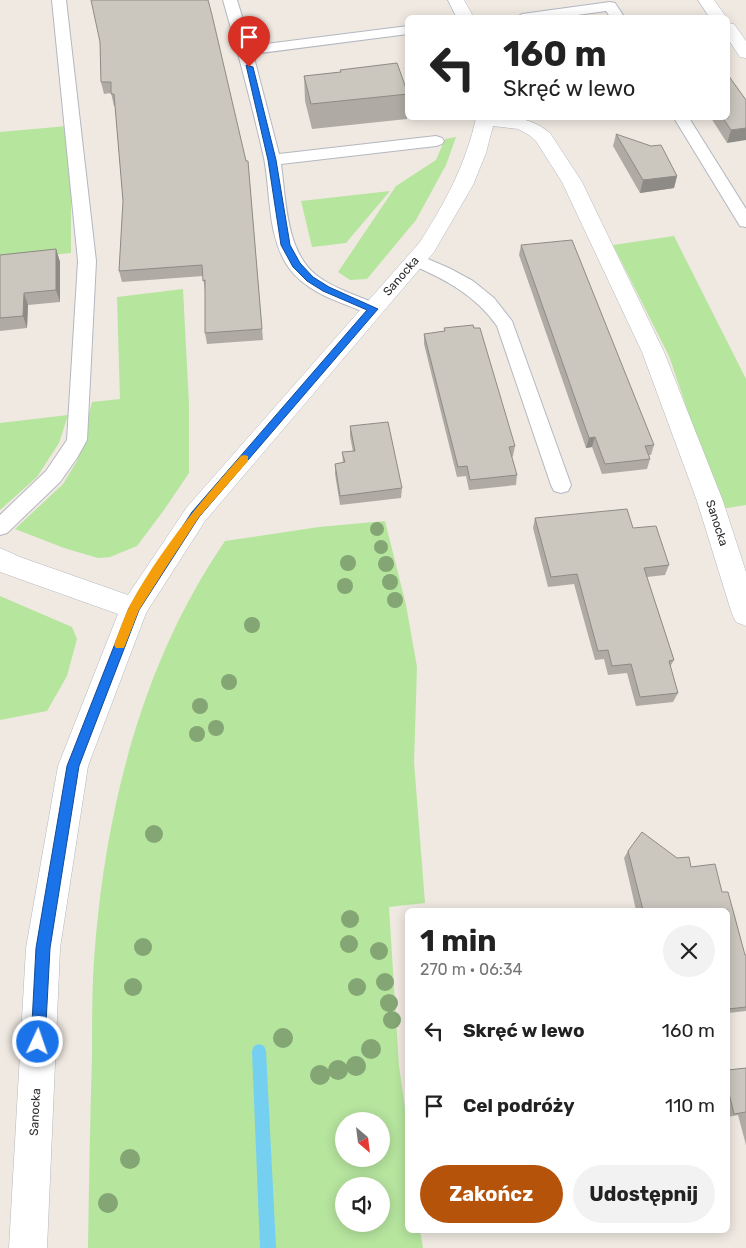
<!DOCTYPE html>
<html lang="pl">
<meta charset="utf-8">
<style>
body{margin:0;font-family:Rubik,sans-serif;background:#f2f2f2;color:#222;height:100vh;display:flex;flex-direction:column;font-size:19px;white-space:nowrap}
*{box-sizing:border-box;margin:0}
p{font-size:16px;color:#767676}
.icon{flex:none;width:28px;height:28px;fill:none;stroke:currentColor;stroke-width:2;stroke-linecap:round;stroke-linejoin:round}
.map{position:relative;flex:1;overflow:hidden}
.sheet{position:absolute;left:405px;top:908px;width:325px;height:325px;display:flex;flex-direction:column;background:#fff;border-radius:8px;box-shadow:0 2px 12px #0003}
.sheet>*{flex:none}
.guide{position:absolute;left:405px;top:15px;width:325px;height:105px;border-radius:8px;box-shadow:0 2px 12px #0003;background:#fff;color:#222;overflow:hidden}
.needle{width:32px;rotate:152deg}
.fabs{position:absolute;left:335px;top:1112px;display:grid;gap:10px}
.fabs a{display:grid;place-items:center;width:55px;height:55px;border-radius:50%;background:#fff;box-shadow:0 2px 12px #0003;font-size:25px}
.pin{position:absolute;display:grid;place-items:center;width:42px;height:42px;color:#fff;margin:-51px -21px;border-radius:50% 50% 50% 0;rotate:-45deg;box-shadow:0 0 5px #0007}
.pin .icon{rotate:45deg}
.me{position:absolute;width:55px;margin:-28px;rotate:3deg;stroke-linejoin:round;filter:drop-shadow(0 0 4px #0008)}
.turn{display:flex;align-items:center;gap:18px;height:105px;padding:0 15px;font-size:22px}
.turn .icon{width:65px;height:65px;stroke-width:2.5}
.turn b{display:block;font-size:35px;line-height:42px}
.round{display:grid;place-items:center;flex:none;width:52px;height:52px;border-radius:26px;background:#f2f2f2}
.headline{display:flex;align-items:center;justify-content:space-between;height:85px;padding:0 15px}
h1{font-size:30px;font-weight:700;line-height:38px}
.primary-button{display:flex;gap:10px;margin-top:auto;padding:10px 15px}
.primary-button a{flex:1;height:58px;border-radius:30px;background:#b45309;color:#fff;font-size:20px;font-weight:700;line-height:58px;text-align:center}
.primary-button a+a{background:#f2f2f2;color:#222}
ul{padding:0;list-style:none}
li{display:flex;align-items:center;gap:15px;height:75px;padding:0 15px}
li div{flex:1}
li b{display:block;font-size:19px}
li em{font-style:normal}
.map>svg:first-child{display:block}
.green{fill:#b6e59e;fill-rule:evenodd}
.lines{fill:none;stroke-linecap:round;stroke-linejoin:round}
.stream{fill:#75cff0;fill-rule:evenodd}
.lane-casing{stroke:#b4b7c1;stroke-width:2}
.street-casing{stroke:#b4b7c1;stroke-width:1}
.lane{fill:#fff;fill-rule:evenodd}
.street{fill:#fff;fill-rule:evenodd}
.tree{fill:#84a574}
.wall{fill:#afaba4}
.shaded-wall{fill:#8e8b86}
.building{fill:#cbc7bf;stroke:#8e8b86}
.route{fill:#1a73e8;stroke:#114b97}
.slow{fill:#f59e0b}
.labels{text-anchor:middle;stroke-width:5;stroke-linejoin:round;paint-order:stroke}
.street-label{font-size:12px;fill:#2e2e2e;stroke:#fff}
</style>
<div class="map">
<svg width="746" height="1248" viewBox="0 0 746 1248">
<rect width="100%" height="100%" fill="#efe9e1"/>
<path class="green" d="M67,126l4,68v59l-71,7v-128z
M456,137l-10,28 -30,55 -49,59 -17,1 -12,-8 58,-86 40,-26 9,-21z
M390,191l-44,52 -34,4 -11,-46z
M674,236l72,143v126l-25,4 -52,-153 -56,-111z
M183,289l6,115v69l-25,37 -27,36 -27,11 -12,1 -34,-10 -49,-19 48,-45 14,-23 15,-59 28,-3 -3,-102z
M68,415l-9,28 -22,34 -37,33v-87z
M385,521l21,84 11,62 -3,95 11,141 -36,4 10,159 9,64v100h12l3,18h-335c1,-64 2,-128 4,-192 0,-40 0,-81 4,-121 13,-139 49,-277 129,-394l94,-14zM344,1121h37v38h-37zM344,1186h37v38h-37z
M0,596l72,31 5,12 -10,37 -20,35 -47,9z"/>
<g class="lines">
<path class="stream" d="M259,1044l5,2 2,5 10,197h-16l-8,-197 2,-5z"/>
<defs>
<path id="lane" d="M52,0h14l30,261 -9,179 -10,18 -17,24 -53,51 -7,2v-20l46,-44 21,-31 11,-179z
M223,0h14l14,46 157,-20v8l-155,20 26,100 157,-18 6,2 2,3 -2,3 -6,2 -155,18c5,36 5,87 35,111 18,14 43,21 63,30l3,4 -3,4 -6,2 -6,-2c-27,-11 -60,-20 -78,-45 -22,-31 -18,-74 -25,-110 -12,-53 -26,-106 -41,-158z
M610,2l5,1 10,15h-14l-5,-7 -50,7h-41l7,-4z
M674,118h15l57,91v18l-6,-1z
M416,254l33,14 24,13 21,17 18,23 59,164 -3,6 -7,2 -7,-2 -3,-6 -54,-159c-22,-31 -52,-47 -87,-62l-3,-4 3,-4z"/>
<path id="street" d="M448,0h16l10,18h-17z
M698,0h16l13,18h-17z
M728,23l6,1 12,17v17l-6,-1 -12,-18z
M476,118c25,-3 53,-3 74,15l32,49 82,170 59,149 23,71v54l-10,-4 -4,-8 -35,-113 -55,-149 -80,-170 -26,-41 -7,-6 -11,-6 -25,-3 -7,27 -13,32 -39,67 -229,269 -59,92 -58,153 -28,182 -13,300h-38l17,-300 32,-182 60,-152 -118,-42v-24l20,9 108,38 59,-88 233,-265c25,-39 46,-78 56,-124z"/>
</defs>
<use href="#lane" class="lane-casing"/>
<use href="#street" class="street-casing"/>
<use href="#lane" class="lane"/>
<use href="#street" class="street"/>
</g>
<g class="tree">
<circle cx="377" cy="529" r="7"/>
<circle cx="381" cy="547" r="7"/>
<circle cx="348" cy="563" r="8"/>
<circle cx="386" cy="564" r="8"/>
<circle cx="390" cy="582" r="8"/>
<circle cx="345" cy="586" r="8"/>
<circle cx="395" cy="600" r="8"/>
<circle cx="252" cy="625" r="8"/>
<circle cx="229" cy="682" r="8"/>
<circle cx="200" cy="706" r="8"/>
<circle cx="216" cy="728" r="8"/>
<circle cx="197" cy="734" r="8"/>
<circle cx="154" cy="834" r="9"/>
<circle cx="350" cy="919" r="9"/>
<circle cx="349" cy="944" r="9"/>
<circle cx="143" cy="947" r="9"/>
<circle cx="379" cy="951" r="9"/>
<circle cx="385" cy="982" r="9"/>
<circle cx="133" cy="987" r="9"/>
<circle cx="357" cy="987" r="9"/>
<circle cx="389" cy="1003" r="9"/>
<circle cx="392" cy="1020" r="9"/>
<circle cx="283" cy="1038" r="10"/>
<circle cx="371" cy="1049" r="10"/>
<circle cx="356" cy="1066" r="10"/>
<circle cx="338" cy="1070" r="10"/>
<circle cx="320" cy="1075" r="10"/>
<circle cx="130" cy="1159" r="10"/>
<circle cx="108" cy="1203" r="10"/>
</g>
<path class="wall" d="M100,42l146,119 3,12 14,167 -56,4 -2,-11v-41l-2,-16 -81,6 -3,-11 4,-70 -8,-95h-1l-3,-13 -7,1 -3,-12z
M340,70l68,22 -1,27 -95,10 -7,-28 -1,-25 36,-4z
M746,100l-19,43 -16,-25h17z
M616,134l61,42 -3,12 -34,5 -27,-47z
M521,245l133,200 -3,10h-2l1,4 -3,10 -45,5 -10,-27 -6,1 -67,-193z
M56,249l4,13v40l-32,3 -1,23 -27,3v-76z
M444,328l71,118 -2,10 -1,1 5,18 -1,10 -47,5 -3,-14 -9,1 -33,-133v-10l20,-2z
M350,426l52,62 -1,10 -61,7 -5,-31v-10l8,-1 -1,-11h11l-3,-16z
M535,518l98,10 36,37 -4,10 -18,2 27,83 -4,7 8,26 -5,9 -37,4 -9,-33 -19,2 -4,-16 -9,1 -21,-76 -26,3 -15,-59z
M628,851l49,7 14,9 31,25 23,63h1v56l-18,2v-103h-92l-12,-52z
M746,1068v77l-8,-30 -10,2v-47z"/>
<path class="shaded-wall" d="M746,128v12l-19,3 4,-13z
M677,176l-3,12 -34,5 3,-13z
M56,249l4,13v40l-4,-12z
M24,293l4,12 -1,23 -4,-12z
M595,437l-3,10 -6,1 3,-10z"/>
<path class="building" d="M91,0h117l4,15 34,146h2l14,168 -57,4v-53l-2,1 -1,-16 -83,6 4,-70 -9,-107h-3v-12h-10l-1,-40z
M397,63l11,31 -97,10 -7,-28 37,-4 -1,-2z
M728,75l18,25v28l-15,2 -8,-12h5z
M616,134l35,12 10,-1 16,31 -34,4z
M572,240l82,205 -9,1 5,13 -45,5 -10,-27 -6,1 -68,-193z
M56,249v41l-32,3 -1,23 -23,2v-63z
M473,325l1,3h6l35,118 -6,1 8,28 -47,5 -3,-14 -9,1 -34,-133 21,-3 -1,-3z
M388,422l14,66 -62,8 -5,-32 10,-2 -3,-10 13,-1 -5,-25z
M627,509l6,19 23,-2 13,39 -25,3 30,92 -5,1 9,32 -38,4 -9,-33 -19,2 -4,-16 -10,1 -21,-77 -26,3 -16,-59z
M642,832l35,26 12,-1 2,10 24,-3 7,28h6l17,63h1v52l-18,2v-99h-85l-15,-59z
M746,1068v44l-12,2 -6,-25v-19z"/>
<path class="route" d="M246,65l7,2 23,93 14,85 10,18 13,14 16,10 49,22 -179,208 -60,93 -60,156 -29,182 -5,94 -2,5 -5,2 -5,-2 -2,-5 5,-94 31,-182 62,-158 63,-96 175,-202 -44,-19 -16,-10 -14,-14 -12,-22 -13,-85z"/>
<path class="slow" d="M244,455l4,1v5l-49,56 -34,52 -26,41 -15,38h-8l-2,-3c5,-13 10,-28 16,-40 30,-55 70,-103 111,-149z"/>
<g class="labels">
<g class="street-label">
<text transform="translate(401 276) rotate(-49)" y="4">Sanocka</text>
<text transform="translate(717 523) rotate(72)" y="4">Sanocka</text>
<text transform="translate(35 1112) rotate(-87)" y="4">Sanocka</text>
</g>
</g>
</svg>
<div class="fabs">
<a><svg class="needle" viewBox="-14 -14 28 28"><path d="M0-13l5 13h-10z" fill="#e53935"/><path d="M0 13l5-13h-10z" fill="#767676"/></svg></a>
<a><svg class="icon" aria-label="sound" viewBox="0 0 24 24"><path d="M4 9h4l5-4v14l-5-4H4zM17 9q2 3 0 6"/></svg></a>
</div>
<div class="pin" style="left:249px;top:67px;background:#d93025"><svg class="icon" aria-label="arrive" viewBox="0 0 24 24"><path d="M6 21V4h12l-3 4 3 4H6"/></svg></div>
<svg class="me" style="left:38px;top:1042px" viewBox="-20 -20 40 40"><circle r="17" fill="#1a73e8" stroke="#fff" stroke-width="3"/><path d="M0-11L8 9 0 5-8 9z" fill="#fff"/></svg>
<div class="guide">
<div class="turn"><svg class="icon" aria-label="left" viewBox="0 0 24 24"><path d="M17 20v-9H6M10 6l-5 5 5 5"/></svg><div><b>160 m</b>Skręć w lewo</div></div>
</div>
<section class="sheet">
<div class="headline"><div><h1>1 min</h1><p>270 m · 06:34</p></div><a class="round"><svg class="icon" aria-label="close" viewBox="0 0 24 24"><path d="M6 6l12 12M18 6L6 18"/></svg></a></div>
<ul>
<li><svg class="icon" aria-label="left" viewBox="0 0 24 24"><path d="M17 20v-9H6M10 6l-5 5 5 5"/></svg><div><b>Skręć w lewo</b></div><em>160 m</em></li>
<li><svg class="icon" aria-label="arrive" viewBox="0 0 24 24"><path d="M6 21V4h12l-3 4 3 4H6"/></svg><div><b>Cel podróży</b></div><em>110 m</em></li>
</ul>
<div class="primary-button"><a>Zakończ</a><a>Udostępnij</a></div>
</section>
</div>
